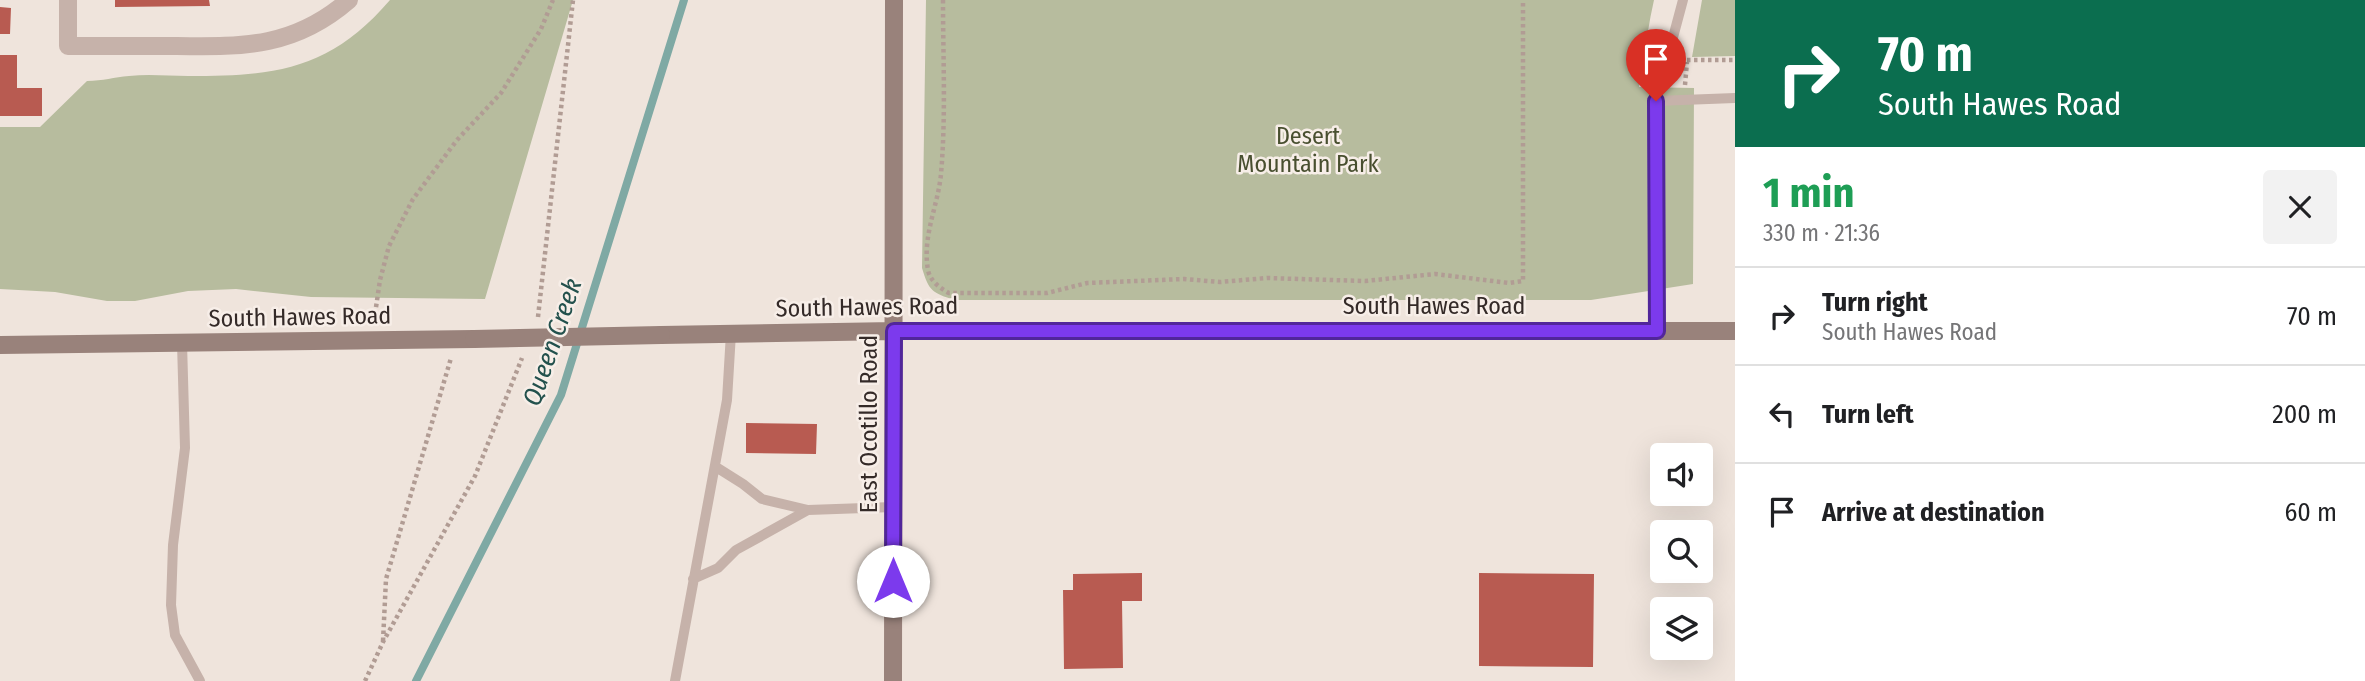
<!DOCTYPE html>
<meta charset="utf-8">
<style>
body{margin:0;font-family:"Fira Sans Condensed",sans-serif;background:#f2f2f2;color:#202124;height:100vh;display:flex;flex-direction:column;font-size:26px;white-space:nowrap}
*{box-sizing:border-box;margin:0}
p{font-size:23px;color:#757577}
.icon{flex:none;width:38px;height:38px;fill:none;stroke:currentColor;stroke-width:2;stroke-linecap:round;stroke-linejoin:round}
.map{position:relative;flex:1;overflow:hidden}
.sheet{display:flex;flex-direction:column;background:#fff;width:630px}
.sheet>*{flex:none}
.banner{background:#0b6e4f;color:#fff;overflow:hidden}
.tools{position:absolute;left:1650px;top:443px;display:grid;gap:14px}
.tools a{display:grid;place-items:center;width:63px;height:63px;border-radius:7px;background:#fff;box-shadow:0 7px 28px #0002;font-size:35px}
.pin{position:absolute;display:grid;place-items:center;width:60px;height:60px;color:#fff;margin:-72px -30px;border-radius:50% 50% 50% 0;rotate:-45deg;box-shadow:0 0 7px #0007}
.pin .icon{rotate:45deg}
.me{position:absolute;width:77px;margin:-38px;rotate:0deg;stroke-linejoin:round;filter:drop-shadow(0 0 5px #0008)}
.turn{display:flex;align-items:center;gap:24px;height:147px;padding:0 28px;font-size:32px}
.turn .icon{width:91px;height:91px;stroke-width:2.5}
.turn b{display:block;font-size:49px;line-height:60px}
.round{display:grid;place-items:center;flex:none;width:74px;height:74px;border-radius:7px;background:#f2f2f2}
.head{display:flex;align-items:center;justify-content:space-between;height:119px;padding:0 28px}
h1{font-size:42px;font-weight:700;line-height:52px;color:#1e9e55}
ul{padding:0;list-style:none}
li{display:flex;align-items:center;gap:21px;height:98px;padding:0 28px;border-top:2px solid #e0e0e0}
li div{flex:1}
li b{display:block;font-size:26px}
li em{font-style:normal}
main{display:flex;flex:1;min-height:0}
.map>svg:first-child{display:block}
.green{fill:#b7bc9e}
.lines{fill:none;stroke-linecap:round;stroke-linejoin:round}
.stream{stroke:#7fa9a4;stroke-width:8}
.building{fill:#b85b51}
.path{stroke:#b19c94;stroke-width:4.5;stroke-dasharray:3.5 3.5;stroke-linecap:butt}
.lane{stroke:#c6b2aa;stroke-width:10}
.street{stroke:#c6b2aa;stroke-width:18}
.secondary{stroke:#99827b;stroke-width:18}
.secondary-bridge{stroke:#99827b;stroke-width:18}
.route-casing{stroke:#51269a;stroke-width:18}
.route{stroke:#7c3aed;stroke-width:12}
.labels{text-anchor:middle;stroke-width:5;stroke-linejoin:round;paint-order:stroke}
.park-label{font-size:24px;fill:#484f2f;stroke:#f7eee8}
.street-label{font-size:24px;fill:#342a28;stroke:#f7eee8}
.water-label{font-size:26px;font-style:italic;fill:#23514d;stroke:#f7eee8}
</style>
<main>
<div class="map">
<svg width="1735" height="681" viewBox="0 0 1735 681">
<rect width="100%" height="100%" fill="#efe4dc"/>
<path class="green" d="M390,0h183l-88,299 -174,-2 -75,-8 -48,2 -53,10h-28l-52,-9 -55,-3v-162h40l47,-46c16,0 27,-4 42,-5 20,-2 40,0 59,0 88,0 142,-6 202,-76z
M926,0h728c-5,22 -8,43 -11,64 -1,9 -4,15 -4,23l55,1 -1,196 -102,16h-636c-23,-7 -26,-9 -33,-32z
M1702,0h33v56l-43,1z"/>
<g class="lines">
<path class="stream" d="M416,681l145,-286 123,-395"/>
</g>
<path class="building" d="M115,0h94l1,6 -95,1z
M0,7l11,1 -1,26h-10z
M0,55h17v33h25v28h-42z
M746,423l71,1 -1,30 -70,-1z
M1142,573v28h-20l1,67 -59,1 -1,-79h10v-16z
M1479,573l115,1 -1,93 -114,-1z"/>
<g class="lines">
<path class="path" d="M943,0c0,58 3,116 -2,174 -3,32 -19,62 -13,96 2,11 12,18 21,23h98l40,-10 97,-4 36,3 47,-4 98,3 70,-7 74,9 14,-2v-281
M1687,60h48
M1685,85l2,-23
M538,317l35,-317
M374,321l6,-41 9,-34 24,-47 44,-59 44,-47 40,-64 12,-29
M383,641l3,-62 65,-221
M365,681l18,-39 92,-166 47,-118"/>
<path class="lane" d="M1656,101l27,-101
M1657,331l-1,-230 79,-3
M182,343l3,105 -12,97 -2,60 4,30 25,46
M716,467l27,17 19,15 46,11 85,-3
M693,579l25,-11 18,-18 72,-40
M675,681l52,-281 4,-67"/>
<path class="street" d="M68,0v46c36,0 72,0 109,0 68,1 118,1 172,-46"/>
<path class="secondary" d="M661,335l233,-4h841
M0,345l474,-6
M893,681l1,-681"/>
<path class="secondary-bridge" d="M474,339l187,-4"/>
</g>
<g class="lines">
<defs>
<path id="route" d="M893,581l1,-250h763l-1,-230"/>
</defs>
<use href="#route" class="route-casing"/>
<use href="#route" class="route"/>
</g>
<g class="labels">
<g class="park-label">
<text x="1308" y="144">Desert<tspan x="1308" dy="28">Mountain Park</tspan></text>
</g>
<g class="street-label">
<text x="1434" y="314">South Hawes Road</text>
<text transform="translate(867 307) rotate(-1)" y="8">South Hawes Road</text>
<text transform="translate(300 317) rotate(-1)" y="8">South Hawes Road</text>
<text transform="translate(869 424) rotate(-90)" y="8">East Ocotillo Road</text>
</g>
<g class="water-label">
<text transform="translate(552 342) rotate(-71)" y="9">Queen Creek</text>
</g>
</g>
</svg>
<div class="tools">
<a><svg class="icon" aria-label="sound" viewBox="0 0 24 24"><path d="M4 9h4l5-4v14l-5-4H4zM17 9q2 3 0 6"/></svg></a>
<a><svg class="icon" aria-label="search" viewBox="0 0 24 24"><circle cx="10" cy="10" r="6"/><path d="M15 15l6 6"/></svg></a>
<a><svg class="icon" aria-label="layers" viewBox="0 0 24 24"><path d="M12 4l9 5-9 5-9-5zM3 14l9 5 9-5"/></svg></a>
</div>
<div class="pin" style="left:1656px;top:101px;background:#d93025"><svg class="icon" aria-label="arrive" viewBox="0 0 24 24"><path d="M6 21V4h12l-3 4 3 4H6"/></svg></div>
<svg class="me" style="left:893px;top:581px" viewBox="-20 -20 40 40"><circle r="19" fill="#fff"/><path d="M0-13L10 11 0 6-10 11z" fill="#7c3aed"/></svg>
</div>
<section class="sheet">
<div class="banner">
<div class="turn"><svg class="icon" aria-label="right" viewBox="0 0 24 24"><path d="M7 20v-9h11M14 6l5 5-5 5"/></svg><div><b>70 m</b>South Hawes Road</div></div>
</div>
<div class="head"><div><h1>1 min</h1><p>330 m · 21:36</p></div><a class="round"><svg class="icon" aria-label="close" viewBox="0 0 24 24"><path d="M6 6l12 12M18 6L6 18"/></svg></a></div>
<ul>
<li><svg class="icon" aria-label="right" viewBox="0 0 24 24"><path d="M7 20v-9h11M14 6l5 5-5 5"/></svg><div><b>Turn right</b><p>South Hawes Road</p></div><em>70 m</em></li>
<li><svg class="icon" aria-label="left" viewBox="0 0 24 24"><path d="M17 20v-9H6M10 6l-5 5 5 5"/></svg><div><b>Turn left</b></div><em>200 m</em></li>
<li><svg class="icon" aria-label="arrive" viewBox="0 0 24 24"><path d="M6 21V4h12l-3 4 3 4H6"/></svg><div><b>Arrive at destination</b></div><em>60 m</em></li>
</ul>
</section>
</main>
